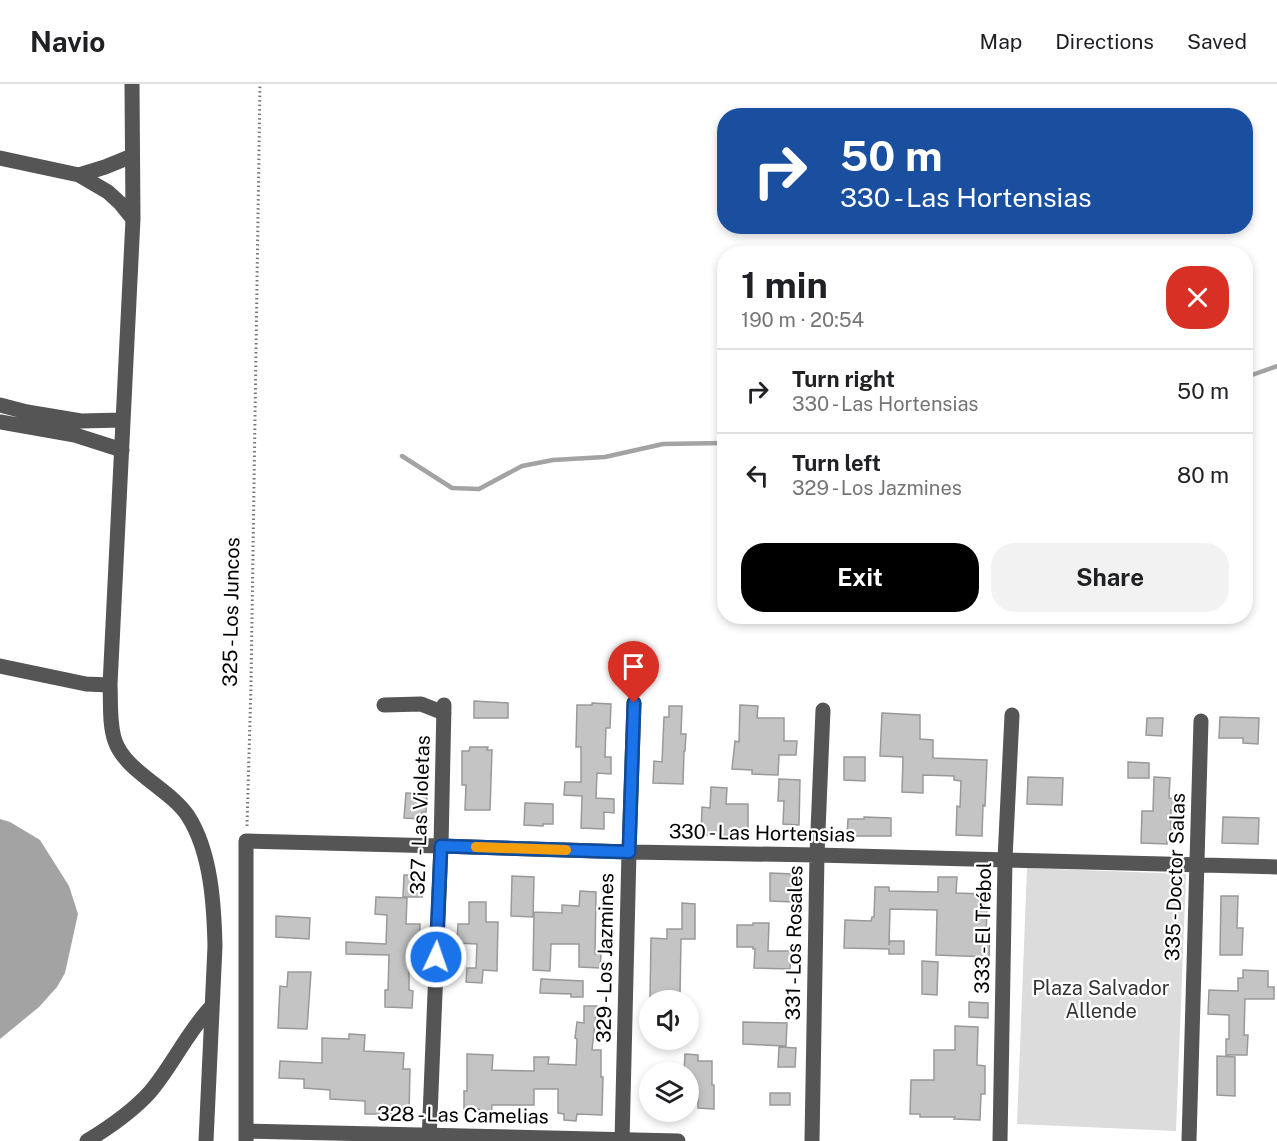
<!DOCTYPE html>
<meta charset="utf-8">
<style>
body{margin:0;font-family:"Public Sans",sans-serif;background:#f2f2f2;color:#202124;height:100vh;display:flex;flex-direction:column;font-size:22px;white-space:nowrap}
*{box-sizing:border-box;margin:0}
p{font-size:20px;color:#757577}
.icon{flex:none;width:33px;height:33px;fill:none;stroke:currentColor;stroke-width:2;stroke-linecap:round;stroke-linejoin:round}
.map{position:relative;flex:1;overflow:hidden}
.side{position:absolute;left:717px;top:162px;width:536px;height:378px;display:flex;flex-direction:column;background:#fff;border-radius:24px;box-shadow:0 3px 9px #0003}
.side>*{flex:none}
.top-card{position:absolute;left:717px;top:24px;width:536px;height:126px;border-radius:24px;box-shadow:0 3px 9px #0003;background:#1a4fa0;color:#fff;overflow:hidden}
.tools{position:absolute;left:639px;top:906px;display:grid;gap:12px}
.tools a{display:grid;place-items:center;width:60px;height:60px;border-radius:50%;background:#fff;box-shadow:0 3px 9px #0003;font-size:30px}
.pin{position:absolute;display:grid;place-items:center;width:51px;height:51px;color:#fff;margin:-62px -26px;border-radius:50% 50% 50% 0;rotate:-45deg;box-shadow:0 0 6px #0007}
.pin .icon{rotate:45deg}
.me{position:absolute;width:66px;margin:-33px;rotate:3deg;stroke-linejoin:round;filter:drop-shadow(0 0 4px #0008)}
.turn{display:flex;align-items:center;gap:21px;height:126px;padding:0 24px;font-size:27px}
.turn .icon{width:78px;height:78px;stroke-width:2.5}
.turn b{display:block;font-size:42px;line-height:51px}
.round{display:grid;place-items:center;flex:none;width:63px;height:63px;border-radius:24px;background:#f2f2f2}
.overview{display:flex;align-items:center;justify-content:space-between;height:102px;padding:0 24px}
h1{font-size:36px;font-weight:700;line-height:45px}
.cta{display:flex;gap:12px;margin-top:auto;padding:12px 24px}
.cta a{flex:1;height:69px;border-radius:24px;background:#000;color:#fff;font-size:24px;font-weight:700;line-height:69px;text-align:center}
.cta a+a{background:#f2f2f2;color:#202124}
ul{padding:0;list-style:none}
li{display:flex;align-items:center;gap:18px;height:84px;padding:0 24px;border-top:2px solid #e0e0e0}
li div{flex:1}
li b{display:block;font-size:22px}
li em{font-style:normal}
header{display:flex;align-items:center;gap:36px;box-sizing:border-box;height:84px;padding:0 30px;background:#fff;border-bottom:2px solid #e0e0e0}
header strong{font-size:28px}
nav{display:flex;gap:33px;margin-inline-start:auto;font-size:21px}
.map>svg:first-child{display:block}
.green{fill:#dcdcdc}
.water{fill:#a3a3a3}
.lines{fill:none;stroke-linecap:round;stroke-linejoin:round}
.stream{stroke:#a3a3a3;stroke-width:4.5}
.building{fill:#c4c4c4;stroke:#999;stroke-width:1.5}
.path{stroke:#777;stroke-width:3;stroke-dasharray:1.5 3;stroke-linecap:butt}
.minor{stroke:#555;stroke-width:15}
.route-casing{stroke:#114b97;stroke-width:15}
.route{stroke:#1a73e8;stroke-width:10}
.slow{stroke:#f59e0b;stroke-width:10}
.labels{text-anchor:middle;stroke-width:4.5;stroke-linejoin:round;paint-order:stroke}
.street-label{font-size:20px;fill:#000;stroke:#fff}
.park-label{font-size:20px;fill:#333;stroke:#fff}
</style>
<header>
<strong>Navio</strong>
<nav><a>Map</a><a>Directions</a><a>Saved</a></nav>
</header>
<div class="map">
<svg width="1277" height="1057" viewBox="0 0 1277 1057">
<rect width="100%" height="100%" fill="#fff"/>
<path class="green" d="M1027,784l159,6 -10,257 -159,-7z"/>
<path class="water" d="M0,735l10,3 30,18 29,46 9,28 -13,59 -8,14 -18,20 -39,32z"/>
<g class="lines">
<path class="stream" d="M1245,291h7l25,-9
M402,372l50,32 27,1 43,-23 31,-6 52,-3 58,-13 61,-1"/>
</g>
<path class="building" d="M474,617l34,2v15h-34z
M592,619l19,1 -1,24h-4l-1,29h6v17l-14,-1 -1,25 18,1v14l-10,-1v17l-23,-1 1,-32 -18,-1 1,-13h16v-35h-5l1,-42h15z
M740,621l18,1 -1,12h27v23h13l-1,14h-17l-1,20 -26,-1v-4l-20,-1 3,-28 4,1z
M669,622h13l-1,28h5l-1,17h-1l-1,33 -30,-1 1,-22 8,1 2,-45h5z
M882,629l38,2v24l13,1v18l54,2 -2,46 -2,-1 -1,31 -26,-1 1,-29 3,1 1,-26 -7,-1v-4l-31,-1v18l-21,-1 1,-35 -23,-1z
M1220,633l39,1 -1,26 -15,-1v-5h-24z
M1147,634h16l-1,18 -16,-1z
M470,663h18l-1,3h5l-2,60h-25l1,-25h-4v-34h7z
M844,673h21v24l-21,-1z
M1128,678l21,1v15h-21z
M1028,693l35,1 -1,27 -35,-1z
M1154,693l16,1 -1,20 5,1v11h-3v26l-4,-1v9l-26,-1 1,-32h11z
M779,695l21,1 -1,45 -16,-1 1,-23h-6z
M711,703l16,1 -1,16h22v32l-47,-1 1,-28 8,1z
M406,709l21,1 -1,18h-4l-1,7 -17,-1z
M525,719l28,1v20h-10v2l-19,-1z
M864,733l27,1v18h-44l1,-17h16z
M1223,733l36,1 -1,26 -36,-1z
M770,789l23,1v28l-23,-1z
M404,791h18v22h-19z
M512,792l22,1 -1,40 -22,-1z
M938,793h19l-1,16 28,1v15h3l-1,26h4l-1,22 -53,-2 1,-45 -47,-1 -1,36 1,-4h14v13h-15v-5l-45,-1 1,-28 26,1 1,-4h2l1,-30h14v4l49,1z
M580,807l16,1 -1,62h6l-1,14 -21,-1v-23h-28l-1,27 -17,-1 1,-58 28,1v-8l17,1z
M1221,812h17l-1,32h6l-1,27h-22z
M376,813l31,1 -1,26h14l-1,20h-3l-1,21h-6v25l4,1 -1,17 -27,-1v-17h3l1,-35 -43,-1v-12l40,2 1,-29 -12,-1z
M469,818h17v20h12l-1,49 -14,-1 -1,13 -16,-1 1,-14h9l1,-24 -20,-1 1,-19h11z
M682,819l13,1v35h-14l-1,57h-5l-1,4h-24l1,-62 16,1v-10h15z
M276,832l34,2 -1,21 -33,-2z
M753,839h16l-1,28h23l-1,18 -36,-1 1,-19h-2v-2h-16v-22h16z
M922,877l16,1 -1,33 -15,-1z
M1243,886l25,1v16h6v12h-29l-1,36h4l-1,20h-21v-16h3v-24l-21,-1 1,-24 29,1v-13h5z
M288,888h23l-4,57 -29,-1 2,-42 7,1z
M541,895l42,2v16h-12v-3l-31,-1z
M969,918l19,1v15l-19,-1z
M584,922h13l-5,44h9v27h2l-1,38 -25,-1 -1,7 -12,-1v-6l-6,-1v-24h-24v16h-42l-1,12h-12v-8h-15v-18h3v-37l26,1 -1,15 42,1v-14h15l-1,7 28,1 1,-26 -2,-1 2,-16 7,1z
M743,938l44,1 -1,23 -43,-2z
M955,942l23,1 -1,38 8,1v28h-4l-1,26 -26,-1 1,-2h-35v-3h-10l1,-34h23v-30h21z
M349,950l16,1 -1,16 40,2 -1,16h7l-1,45 -30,-1v1h-14v-13l-35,-2v-9l-26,-2v-9l-25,-1 1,-17 42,2v-25l27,1z
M779,963l17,1 -1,19h-17z
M685,970l13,1v6h14v24h2v24l-16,-1v-19h-10v-17h-4z
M1217,972l18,1v39l-18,-1z
M770,1009h20v12h-20z"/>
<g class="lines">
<path class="path" d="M247,742l4,-141 9,-601"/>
<path class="minor" d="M132,0l1,135 -23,466c1,18 -1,39 5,56 10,30 55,48 73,75 23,36 26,88 27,130l-9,195
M132,72l-27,11 -26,8 29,17 12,11 13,16
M0,74l79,17
M0,321l27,7 54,9 42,-1
M0,338l75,13 47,15
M0,582l86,18 24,1
M384,621l37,-1 23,9
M246,1047l432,10
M87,1057c23,-14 45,-29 63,-49 23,-27 37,-60 62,-86
M246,1057v-300l195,5 188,6 188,3 460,12
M429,1057l12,-295 3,-141
M622,1057l7,-289 5,-149
M812,1057l5,-286 6,-145
M1000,1057l5,-282 7,-144
M1189,1057l12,-420"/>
</g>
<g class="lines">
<defs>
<path id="route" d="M436,873l5,-111 188,6 5,-149"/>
</defs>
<use href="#route" class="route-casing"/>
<use href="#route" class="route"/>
<path class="slow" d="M476,763l90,3"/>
</g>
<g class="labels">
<g class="street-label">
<text transform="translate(231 528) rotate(-89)" y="7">325 - Los Juncos</text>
<text transform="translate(420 731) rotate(-88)" y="7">327 - Las Violetas</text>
<text transform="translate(762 749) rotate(1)" y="7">330 - Las Hortensias</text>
<text transform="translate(1175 793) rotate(-88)" y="7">335 - Doctor Salas</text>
<text transform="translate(983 844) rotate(-89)" y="7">333 - El Trébol</text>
<text transform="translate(794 859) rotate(-89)" y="7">331 - Los Rosales</text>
<text transform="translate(605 874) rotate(-89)" y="7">329 - Los Jazmines</text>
<text transform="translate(463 1031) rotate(1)" y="7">328 - Las Camelias</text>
</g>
<g class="park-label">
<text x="1101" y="911">Plaza Salvador<tspan x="1101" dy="23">Allende</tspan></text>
</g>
</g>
</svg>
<div class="tools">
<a><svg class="icon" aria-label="sound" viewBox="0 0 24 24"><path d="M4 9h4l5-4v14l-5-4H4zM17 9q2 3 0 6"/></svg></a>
<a><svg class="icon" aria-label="layers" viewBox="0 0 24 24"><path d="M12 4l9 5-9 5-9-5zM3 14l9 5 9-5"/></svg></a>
</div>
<div class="pin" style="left:634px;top:619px;background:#d93025"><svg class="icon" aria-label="arrive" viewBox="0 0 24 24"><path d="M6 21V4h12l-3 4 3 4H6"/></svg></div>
<svg class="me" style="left:436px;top:873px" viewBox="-20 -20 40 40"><circle r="17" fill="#1a73e8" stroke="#fff" stroke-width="3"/><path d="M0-11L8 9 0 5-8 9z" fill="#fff"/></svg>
<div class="top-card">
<div class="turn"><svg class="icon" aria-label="right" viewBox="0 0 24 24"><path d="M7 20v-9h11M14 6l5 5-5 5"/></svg><div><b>50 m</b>330 - Las Hortensias</div></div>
</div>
<section class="side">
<div class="overview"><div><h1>1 min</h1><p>190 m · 20:54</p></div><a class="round" style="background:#d93025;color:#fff"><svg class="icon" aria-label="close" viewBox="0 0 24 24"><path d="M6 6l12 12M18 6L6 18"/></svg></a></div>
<ul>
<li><svg class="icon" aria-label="right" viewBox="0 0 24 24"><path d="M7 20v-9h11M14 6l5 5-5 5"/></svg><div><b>Turn right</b><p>330 - Las Hortensias</p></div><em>50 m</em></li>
<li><svg class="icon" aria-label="left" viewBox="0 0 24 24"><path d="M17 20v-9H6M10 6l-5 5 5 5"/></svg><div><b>Turn left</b><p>329 - Los Jazmines</p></div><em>80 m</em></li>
</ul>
<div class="cta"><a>Exit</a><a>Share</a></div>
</section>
</div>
